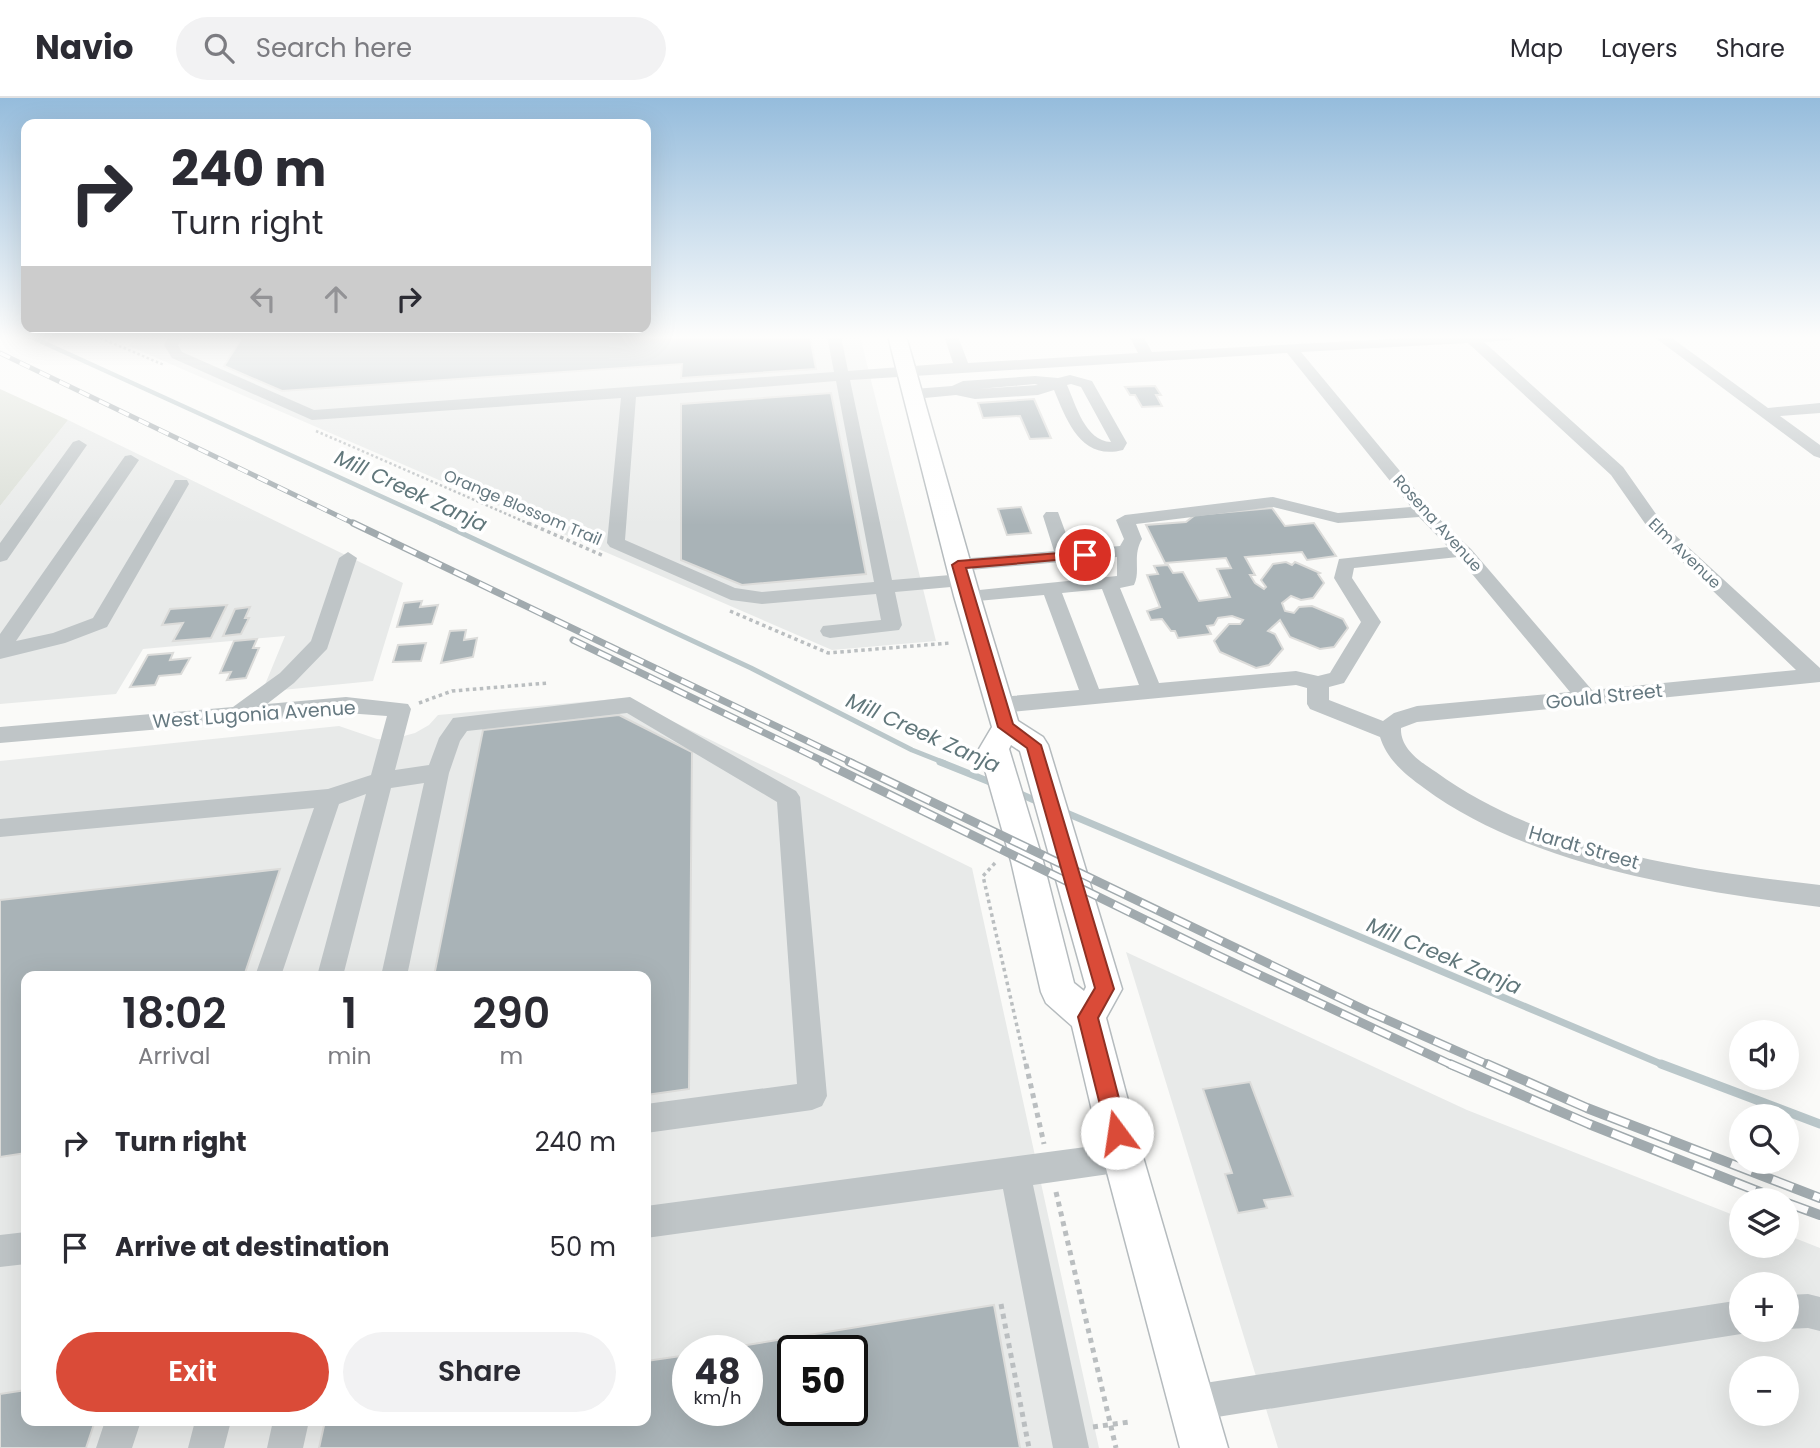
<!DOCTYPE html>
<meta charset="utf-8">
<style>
body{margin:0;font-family:Poppins,sans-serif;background:#f2f2f3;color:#2b2b33;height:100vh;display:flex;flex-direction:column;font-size:26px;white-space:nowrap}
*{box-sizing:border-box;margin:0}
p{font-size:23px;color:#7c7c81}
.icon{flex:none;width:38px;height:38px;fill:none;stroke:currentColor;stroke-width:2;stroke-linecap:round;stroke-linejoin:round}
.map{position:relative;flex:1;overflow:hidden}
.drawer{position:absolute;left:21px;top:873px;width:630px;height:455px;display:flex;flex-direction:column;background:#fff;border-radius:14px;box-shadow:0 7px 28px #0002}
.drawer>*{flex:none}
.top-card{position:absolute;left:21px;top:21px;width:630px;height:214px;border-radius:14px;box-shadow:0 7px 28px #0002;background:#fff;color:#2b2b33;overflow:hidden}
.tools{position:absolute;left:1729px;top:922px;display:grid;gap:14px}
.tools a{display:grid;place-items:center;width:70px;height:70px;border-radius:50%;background:#fff;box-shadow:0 7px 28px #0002;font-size:35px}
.speed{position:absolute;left:672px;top:1237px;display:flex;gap:14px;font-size:35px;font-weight:700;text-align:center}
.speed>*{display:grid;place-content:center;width:91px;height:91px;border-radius:50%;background:#fff;box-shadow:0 7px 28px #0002;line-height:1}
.speed small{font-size:18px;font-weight:400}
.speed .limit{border:4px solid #111;border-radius:10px;background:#fff;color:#111}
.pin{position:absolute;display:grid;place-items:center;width:60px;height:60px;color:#fff;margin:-30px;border:4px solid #fff;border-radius:50%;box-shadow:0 2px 7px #0007}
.me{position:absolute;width:77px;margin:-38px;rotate:346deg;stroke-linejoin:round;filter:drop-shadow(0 0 5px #0008)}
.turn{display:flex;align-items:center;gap:24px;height:147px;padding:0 35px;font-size:32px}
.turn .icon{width:91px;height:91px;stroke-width:2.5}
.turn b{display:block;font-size:49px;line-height:60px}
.lanes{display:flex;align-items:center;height:66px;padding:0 35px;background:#0003;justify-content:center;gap:35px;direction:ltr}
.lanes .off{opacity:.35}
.eta{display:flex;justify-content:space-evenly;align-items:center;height:119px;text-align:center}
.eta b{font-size:42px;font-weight:600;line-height:49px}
.action{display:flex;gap:14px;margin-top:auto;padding:14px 35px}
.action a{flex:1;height:80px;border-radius:42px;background:#da4b38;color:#fff;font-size:28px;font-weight:600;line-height:80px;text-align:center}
.action a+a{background:#f2f2f3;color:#2b2b33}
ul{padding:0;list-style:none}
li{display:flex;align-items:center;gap:21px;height:105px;padding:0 35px}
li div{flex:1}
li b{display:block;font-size:26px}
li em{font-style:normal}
header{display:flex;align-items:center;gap:42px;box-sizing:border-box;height:98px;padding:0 35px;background:#fff;border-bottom:2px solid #e1e1e2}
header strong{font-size:33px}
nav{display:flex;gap:38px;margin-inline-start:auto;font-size:24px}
.search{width:490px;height:63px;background:#f2f2f3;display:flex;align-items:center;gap:18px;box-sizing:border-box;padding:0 24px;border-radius:38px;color:#7c7c81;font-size:26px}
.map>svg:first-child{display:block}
.built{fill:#e8eae9;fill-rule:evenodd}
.green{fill:#dbdfd7}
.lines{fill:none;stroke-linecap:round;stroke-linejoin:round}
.stream-far3{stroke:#bac7ca;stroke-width:4.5}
.stream-far2{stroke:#bac7ca;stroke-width:5}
.stream-far1{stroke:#bac7ca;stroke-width:7}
.stream{stroke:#bac7ca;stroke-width:9}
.building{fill:#a9b3b7;stroke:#dcdcda;stroke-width:2;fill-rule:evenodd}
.major-casing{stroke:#b5bbbe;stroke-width:3}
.path-far2{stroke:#babec0;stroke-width:2.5;stroke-dasharray:2.5 2.5;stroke-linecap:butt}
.path-far1{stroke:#babec0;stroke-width:3.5;stroke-dasharray:3.5 3.5;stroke-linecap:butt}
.path{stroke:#babec0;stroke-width:5;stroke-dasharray:5 5;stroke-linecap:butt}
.minor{fill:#bfc5c7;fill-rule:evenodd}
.major{fill:#fff;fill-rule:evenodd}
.rail-far3-casing{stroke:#a1aaae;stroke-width:5}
.rail-far2-casing{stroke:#a1aaae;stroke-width:7}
.rail-far1-casing{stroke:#a1aaae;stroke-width:9}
.rail-casing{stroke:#a1aaae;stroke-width:10}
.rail-far3{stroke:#fff;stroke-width:3.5;stroke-dasharray:11;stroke-linecap:butt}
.rail-far2{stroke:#fff;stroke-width:4.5;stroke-dasharray:14;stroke-linecap:butt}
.rail-far1{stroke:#fff;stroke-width:6;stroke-dasharray:18;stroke-linecap:butt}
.rail{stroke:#fff;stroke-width:7;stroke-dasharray:22;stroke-linecap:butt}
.route{fill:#da4b38;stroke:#8e3124;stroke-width:2}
.labels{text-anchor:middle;stroke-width:7;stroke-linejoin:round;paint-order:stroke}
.far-street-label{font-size:16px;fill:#667981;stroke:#fff}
.street-label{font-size:19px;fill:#667981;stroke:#fff}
.water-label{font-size:21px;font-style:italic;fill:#61777b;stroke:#fff}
</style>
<header>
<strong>Navio</strong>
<div class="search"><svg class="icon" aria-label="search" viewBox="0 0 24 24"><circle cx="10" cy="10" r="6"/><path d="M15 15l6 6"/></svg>Search here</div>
<nav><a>Map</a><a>Layers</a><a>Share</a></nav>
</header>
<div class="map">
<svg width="1820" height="1350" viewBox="0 0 1820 1350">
<rect width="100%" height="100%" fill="#fafaf8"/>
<path class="built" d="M138,238h722l76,305 -104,9 -703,-304z
M68,322l335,163 -30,98 -111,11 23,-56 -142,13 -27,45 -116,10v-198z
M625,600l347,170 127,580h-1099v-687l339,-35 38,13 12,1 26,-7 14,-8 9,-10zM26,878h620v445h-620zM688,1253h59v59h-59zM793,1253h59v59h-59z
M1126,854l341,158 274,108v28h46v-11l33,13v200h-542zM1741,1186h46v46h-46zM1741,1270h46v46h-46z"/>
<path class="green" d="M0,291l68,31 -68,86z"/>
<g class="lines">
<path class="stream-far3" d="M29,238l415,189"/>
<path class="stream-far2" d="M440,425l311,145 161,82 33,13"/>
<path class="stream-far1" d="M940,664l55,22
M1018,695l23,10
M1064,714l602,254"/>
<path class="stream" d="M1661,966l159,60"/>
</g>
<path class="building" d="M243,238h567l6,33 -135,9 1,-14 -400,27 -58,-25z
M1155,288l6,9h-5l6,11 -20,1 -7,-12h-5l-5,-8z
M831,295l35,181 -124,11 -61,-25v-156z
M1034,301l17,39 -21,1 -10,-23 -37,2 -5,-15z
M1021,409l10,26 -24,2 -9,-26z
M1272,410l13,18 29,-3 22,33 -29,4 -5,-8 -57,5 10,18h-5l5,8 9,6 2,-2 -5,-7 12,-16 13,-2 6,3 3,-3 25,11 -2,1 6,9 -11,15 -12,2 -10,-4 -9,7 3,8 9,2 5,-6 13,-1 31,13 5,9 -14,19 -14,2 -30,-12 -10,-17 -12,11 7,3 8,15 -14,16 -13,3 -36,-16 -6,-11 15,-17h11l3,-4 -11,-4 -14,2 -4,7 -7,1 4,8 -33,4 -3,-7h-4l-9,-12 -11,1 -4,-9 13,-4 -13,-32 11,-1 -4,-8 14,-1 5,8 10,-1 16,29 31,-4 -13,-28 14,-1 -5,-10 -61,5 -19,-38 40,-3 9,-7z
M422,503l-2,6 18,-2 -6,19 -35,3 7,-24z
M227,507l-16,33 -38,3 10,-18 -21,2 8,-16z
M250,509l-5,11h4l-8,16 -18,2 12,-27z
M466,532l-2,10 13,-2 -4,19 -32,6 9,-32z
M257,541l-4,9h6l-13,30 -19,2 4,-8 -11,1 14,-32z
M426,545l-5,18 -28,1 5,-17z
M173,555l-3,7 20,-2 -9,16 -22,2 -4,9 -25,2 18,-32z
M619,617l73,37 -3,337 -43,6v-119h-212l49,-246z
M280,771l-36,107h-218v177l-26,4v-257z
M1250,984l43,114 -29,4 3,8 -29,5 -13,-39 7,-1 -29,-84z
M994,1207l26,143h-701l6,-27h321v-60l42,-6v55h59v-59h-37zM793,1253h59v59h-59z
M26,1292v31h69l-9,27h-86v-54z"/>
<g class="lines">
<defs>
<path id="major" d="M888,238h18l74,260 38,125 25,16 5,8 74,244 -16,29 37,139 85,291h-48l-77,-291 -31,-131 -26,-23 -5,-11 -30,-131 -32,-112 13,-22 -38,-131zM1011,647l9,6 66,236 -2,4 -10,-8 -31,-122 -34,-112z"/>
</defs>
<use href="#major" class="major-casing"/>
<path class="path-far2" d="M96,238l68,29
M316,333l216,94"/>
<path class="path-far1" d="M528,425l76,33
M730,513l98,42 122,-10
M419,605l33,-12 96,-8
M995,765l-12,13 43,190"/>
<path class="path" d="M1026,966l18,80
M1056,1094l60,256
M1001,1206l28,144
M1093,1329l36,-5"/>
<path class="minor" d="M169,238h14l-5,9 4,7 132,58 520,-38 -7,-36h14l7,35 105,-8 -9,-27h14l10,27 170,-10 -9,-17h14l9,16 292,-16h75l-7,4 -28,2 139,125 40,57 157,144v14l-403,40 -16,6c-1,21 20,34 35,44 109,79 254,98 384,113v22c-127,-16 -291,-41 -396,-119 -18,-13 -37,-28 -44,-51l-70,-28 -3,-5v-16l-11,-3 -296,28 -8,-3 -3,-5 3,-5 8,-3 79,-7 -35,-95 -77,7 -7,-2 -3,-4 3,-4 157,-16v-19l-158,14 -9,-6 9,-6 95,-8 -11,-35 3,-4h12l14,38 48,-4 4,-7 -8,-19 9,-5 148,-18 65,16 73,-6 -124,-154 -437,27 42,200 70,-6 9,6 -9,6 -67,6 7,33 -3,5 -69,8 -7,-2 -3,-5 3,-5 58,-6 -5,-26 -114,10 -31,-4 -121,-53 -3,-4 14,-145 -309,22 -140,-62 -8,-13zM1468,245l143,132 40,57 145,138 -204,20 -121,-141 -27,-25 -143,-172zM836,283l38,201 -112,10 -27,-4 -110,-48 11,-143zM1273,409l65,16 81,-6 29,30 -109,12 -5,19 27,44 -31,51 -12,3 -22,-5 -137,12 -39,-95 14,-3c7,-14 -2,-29 8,-46l-6,-15zM1458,459l112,135 -153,14 -23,7 -11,8 -54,-21v-13l15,-4 37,-61 -29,-44 2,-10zM1102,491l37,96 -40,4 -37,-96z
M1653,238h16l99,72 52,-5v10l-40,3 40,29v13l-6,-2z
M1070,277l22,6 35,62 -4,7c-42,11 -56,-29 -69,-60l-16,5 -63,4 -19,-4 -42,4 -8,-5 8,-5 38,-3 11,-5 72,-5 23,2zM1035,286l3,1 -60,4zM1071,286l10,3 30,55c-26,-1 -35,-37 -44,-57z
M79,342l8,5 -80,115 -7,2v-19l73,-101z
M131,357l8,5 -123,181 37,-8 40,-15 80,-134 2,-4h12l2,4 -82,143 -42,16 -65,16v-25l125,-178z
M348,454l9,6 -30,91 -33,34 -27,21 79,-7 62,7 3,5 -16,61 34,-5 10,-27 14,-20 177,-21 166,94 4,6 27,299 -5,10 -10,4 -166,23v-29l151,-20 -20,-282 -150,-89 -160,18 -7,10 -11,32 -42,203h-26l43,-193 -33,5 -48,188h-26l49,-182 -27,10 -58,172h-26l59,-168 -314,29v-18l328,-30 43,-14 16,-59 -41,-3 -346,30v-16l233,-20 47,-34 31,-32 28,-83z
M1123,1044l11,4 4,11 -4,11 -11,4 -90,13 56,263h-36l-50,-259 -357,49v-32z
M26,1134v32l-26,3v-32z
M1808,1196l12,3v34l-12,-3 -21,1v-34z
M1741,1202v30h9l-9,4 -549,87 -12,-6 -6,-12 6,-12 12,-6z
M105,1323h36l-9,27h-36z
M195,1323h36l-7,27h-36z
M273,1323h36l-6,27h-36z"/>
<use href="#major" class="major"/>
<defs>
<path id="rail-far3" d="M0,255l357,172"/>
<path id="rail-far2" d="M353,425l500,240
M573,542l254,123"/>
<path id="rail-far1" d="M823,664l392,192 239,112
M849,664l518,249 124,55"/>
<path id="rail" d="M1450,966l139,60 191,76
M1487,966l100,44 233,90
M1787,1105l33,12"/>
</defs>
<use href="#rail-far3" class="rail-far3-casing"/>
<use href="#rail-far2" class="rail-far2-casing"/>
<use href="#rail-far1" class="rail-far1-casing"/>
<use href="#rail" class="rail-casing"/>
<use href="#rail-far3" class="rail-far3"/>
<use href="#rail-far2" class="rail-far2"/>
<use href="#rail-far1" class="rail-far1"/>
<use href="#rail" class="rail"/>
</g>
<linearGradient id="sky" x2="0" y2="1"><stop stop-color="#95bcdc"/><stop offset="0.56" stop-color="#fdfdfc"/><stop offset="1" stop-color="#fdfdfc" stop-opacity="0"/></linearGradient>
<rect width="1820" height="427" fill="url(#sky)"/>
<path class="route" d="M1085,453l7,4 -2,2 -124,11 47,156 28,21 73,244 -16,29 30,115 -3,8 -8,3 -7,-3 -3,-8 -29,-116 17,-29 -68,-240 -29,-21 -46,-162 6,-4z"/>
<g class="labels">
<g class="far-street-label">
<text transform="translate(523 409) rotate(23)" y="6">Orange Blossom Trail</text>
<text transform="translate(1438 425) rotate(48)" y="6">Rosena Avenue</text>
<text transform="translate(1685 455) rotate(44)" y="6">Elm Avenue</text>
</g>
<g class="street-label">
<text transform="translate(1604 598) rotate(-6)" y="7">Gould Street</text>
<text transform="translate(254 616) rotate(-4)" y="7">West Lugonia Avenue</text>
<text transform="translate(1584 749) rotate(16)" y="7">Hardt Street</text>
</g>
<g class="water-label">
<text transform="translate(411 393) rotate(25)" y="7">Mill Creek Zanja</text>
<text transform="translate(923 635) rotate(24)" y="7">Mill Creek Zanja</text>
<text transform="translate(1444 858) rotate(23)" y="7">Mill Creek Zanja</text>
</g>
</g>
</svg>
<div class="tools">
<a><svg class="icon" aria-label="sound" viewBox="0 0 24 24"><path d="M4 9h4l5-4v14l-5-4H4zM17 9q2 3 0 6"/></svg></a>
<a><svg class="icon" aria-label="search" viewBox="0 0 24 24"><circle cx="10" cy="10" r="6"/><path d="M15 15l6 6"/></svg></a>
<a><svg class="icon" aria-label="layers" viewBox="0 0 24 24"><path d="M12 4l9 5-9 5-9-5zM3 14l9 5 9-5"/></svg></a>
<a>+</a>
<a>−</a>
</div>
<div class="speed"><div>48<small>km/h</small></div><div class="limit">50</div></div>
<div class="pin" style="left:1085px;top:457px;background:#d93025"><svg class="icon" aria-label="arrive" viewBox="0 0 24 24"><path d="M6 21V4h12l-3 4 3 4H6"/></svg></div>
<svg class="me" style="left:1117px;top:1035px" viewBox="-20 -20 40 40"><circle r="19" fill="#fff"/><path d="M0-13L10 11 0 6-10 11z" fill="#da4b38"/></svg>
<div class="top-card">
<div class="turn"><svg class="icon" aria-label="right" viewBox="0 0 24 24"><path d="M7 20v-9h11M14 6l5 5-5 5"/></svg><div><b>240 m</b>Turn right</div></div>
<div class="lanes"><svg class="icon off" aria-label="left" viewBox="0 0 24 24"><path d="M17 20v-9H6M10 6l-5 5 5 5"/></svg><svg class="icon off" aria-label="ahead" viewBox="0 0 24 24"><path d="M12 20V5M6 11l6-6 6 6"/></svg><svg class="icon" aria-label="right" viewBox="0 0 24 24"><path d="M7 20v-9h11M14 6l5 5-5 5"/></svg></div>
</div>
<section class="drawer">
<div class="eta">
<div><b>18:02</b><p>Arrival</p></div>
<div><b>1</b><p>min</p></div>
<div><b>290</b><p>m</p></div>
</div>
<ul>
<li><svg class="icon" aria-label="right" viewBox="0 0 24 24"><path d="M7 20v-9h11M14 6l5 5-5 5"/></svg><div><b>Turn right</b></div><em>240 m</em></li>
<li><svg class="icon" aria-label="arrive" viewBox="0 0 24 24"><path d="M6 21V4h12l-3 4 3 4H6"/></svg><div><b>Arrive at destination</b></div><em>50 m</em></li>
</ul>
<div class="action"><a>Exit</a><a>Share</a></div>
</section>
</div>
